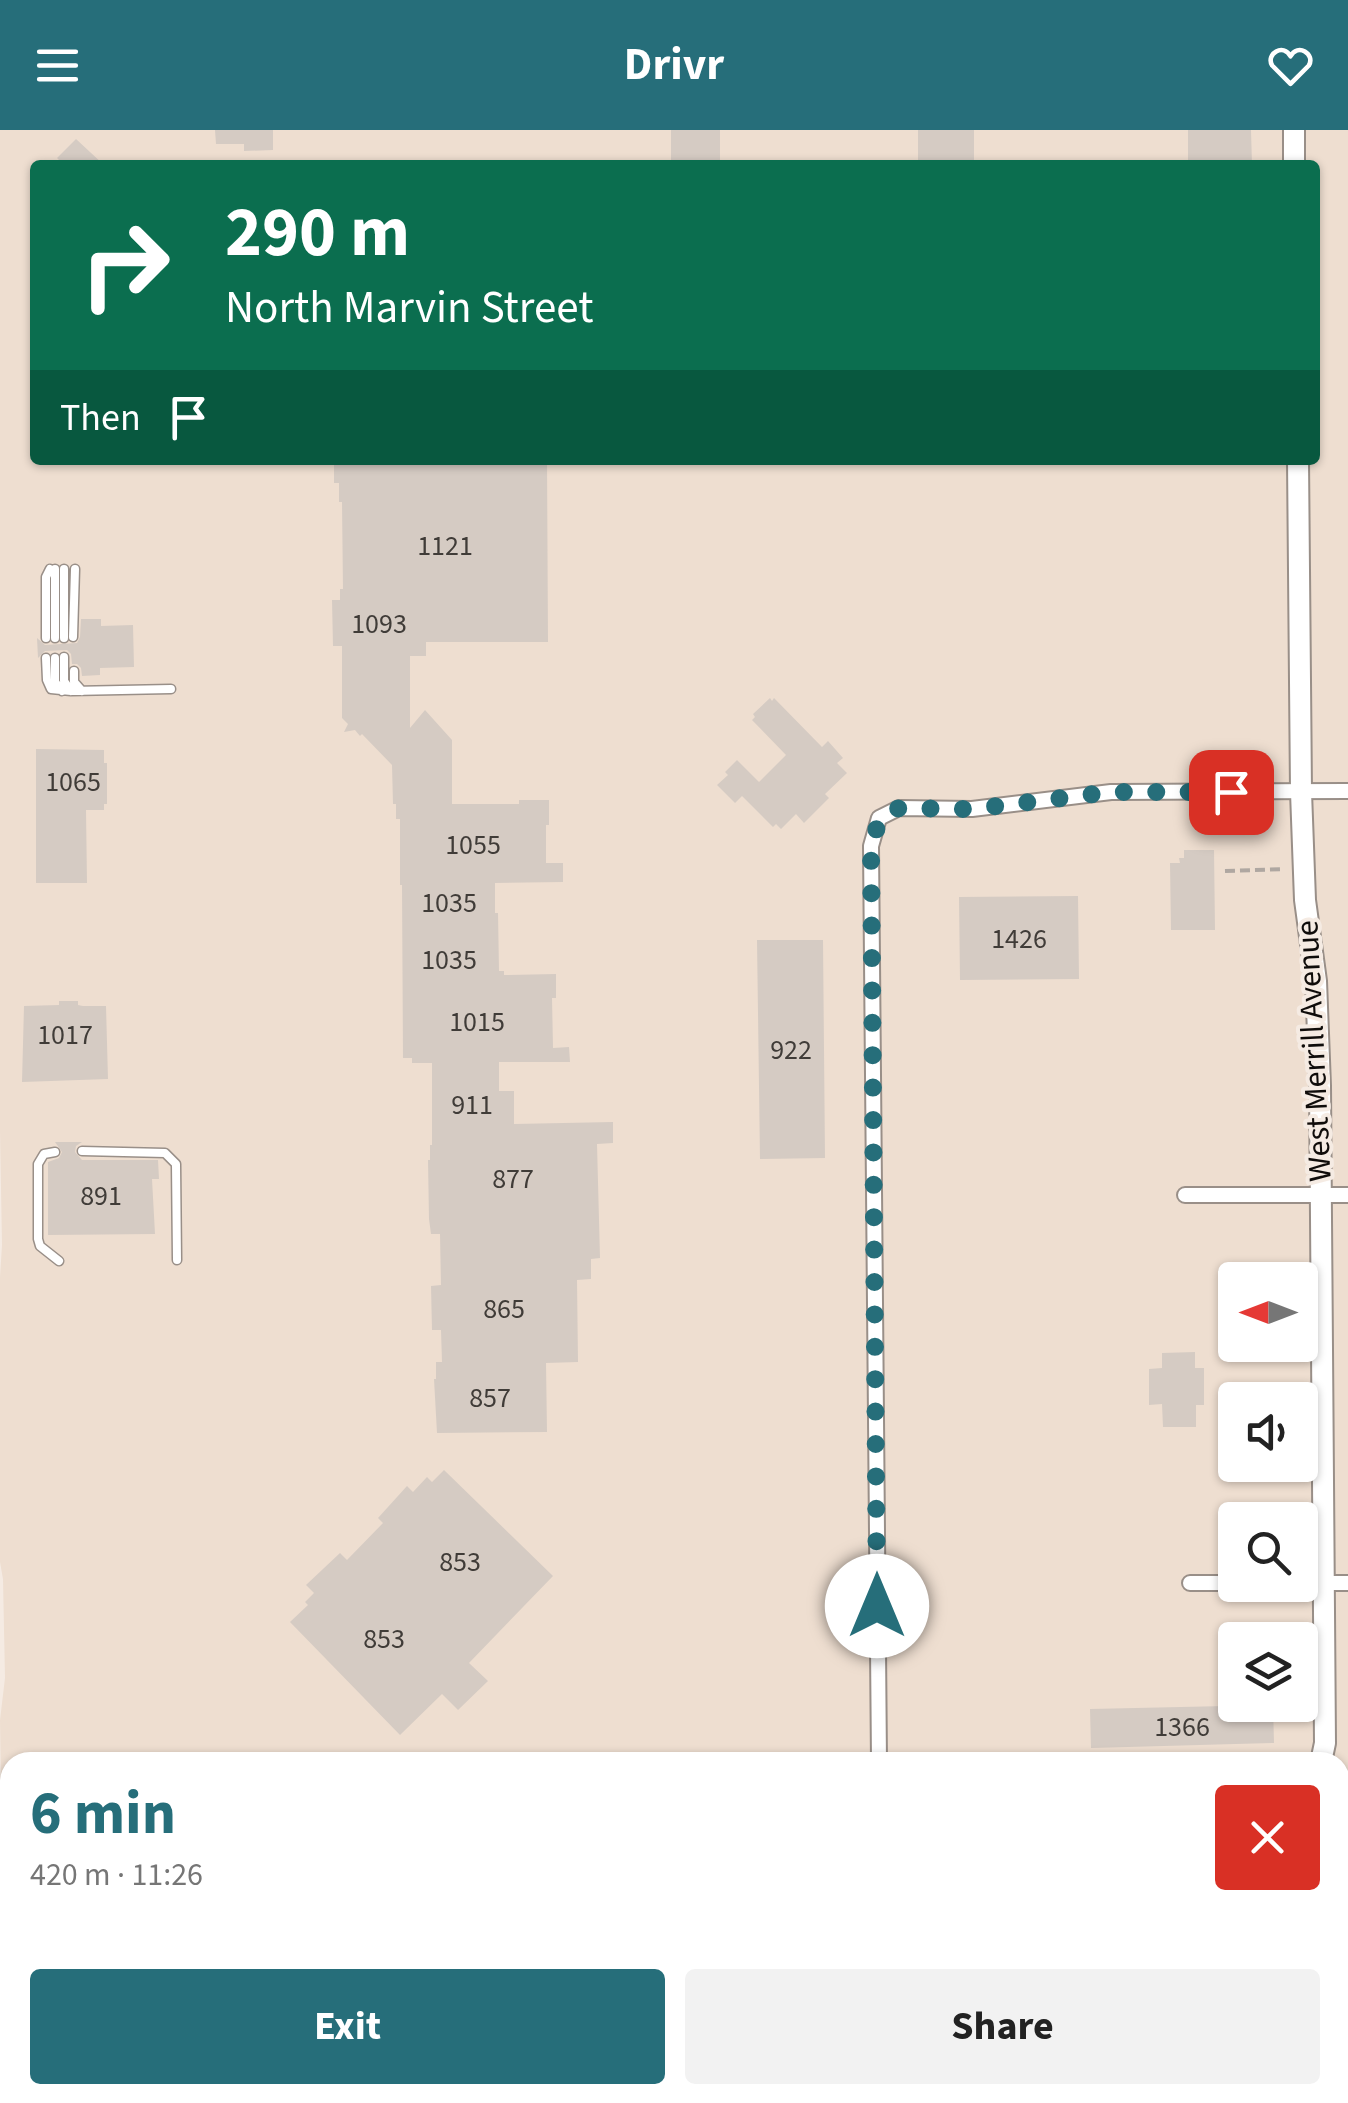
<!DOCTYPE html>
<meta charset="utf-8">
<style>
body{margin:0;font-family:"Source Sans 3",sans-serif;background:#f2f2f2;color:#222;height:100vh;display:flex;flex-direction:column;font-size:38px;white-space:nowrap}
*{box-sizing:border-box;margin:0}
p{font-size:32px;color:#767676}
.icon{flex:none;width:55px;height:55px;fill:none;stroke:currentColor;stroke-width:2;stroke-linecap:round;stroke-linejoin:round}
.map{position:relative;flex:1;overflow:hidden}
.details{position:absolute;left:0px;top:1622px;width:1350px;height:352px;display:flex;flex-direction:column;background:#fff;border-radius:30px 30px 0 0;box-shadow:0 2px 8px #0004}
.details>*{flex:none}
.top-card{position:absolute;left:30px;top:30px;width:1290px;height:305px;border-radius:10px;box-shadow:0 2px 8px #0004;background:#0b6e4f;color:#fff;overflow:hidden}
.needle{width:65px;rotate:270deg}
.buttons{position:absolute;left:1218px;top:1132px;display:grid;gap:20px}
.buttons a{display:grid;place-items:center;width:100px;height:100px;border-radius:10px;background:#fff;box-shadow:0 2px 8px #0004;font-size:50px}
.pin{position:absolute;display:grid;place-items:center;width:85px;height:85px;color:#fff;margin:-42px;border-radius:20px;box-shadow:0 5px 15px #0006}
.me{position:absolute;width:110px;margin:-55px;rotate:0deg;stroke-linejoin:round;filter:drop-shadow(0 0 8px #0008)}
.turn{display:flex;align-items:center;gap:35px;height:210px;padding:0 30px;font-size:45px}
.turn .icon{width:130px;height:130px;stroke-width:2.5}
.turn b{display:block;font-size:70px;line-height:85px}
.then{display:flex;align-items:center;height:95px;padding:0 30px;background:#0003;gap:20px;font-size:38px}
.round{display:grid;place-items:center;flex:none;width:105px;height:105px;border-radius:10px;background:#f2f2f2}
.summary{display:flex;align-items:center;justify-content:space-between;height:170px;padding:0 30px}
h1{font-size:60px;font-weight:700;line-height:75px;color:#266e7a}
.button{display:flex;gap:20px;margin-top:auto;padding:20px 30px}
.button a{flex:1;height:115px;border-radius:10px;background:#266e7a;color:#fff;font-size:40px;font-weight:700;line-height:115px;text-align:center}
.button a+a{background:#f2f2f2;color:#222}
header{display:flex;justify-content:space-between;align-items:center;height:130px;padding:0 30px;background:#266e7a;color:#fff;font-size:45px;font-weight:700}
.map>svg:first-child{display:block}
.built{fill:#eeded0;fill-rule:evenodd}
.building{fill:#d5cbc3}
.lines{fill:none;stroke-linecap:round;stroke-linejoin:round}
.lane-casing{stroke:#998f88;stroke-width:11}
.street-casing{stroke:#998f88;stroke-width:18}
.secondary-casing{stroke:#998f88;stroke-width:24}
.path{stroke:#afa7a1;stroke-width:4;stroke-dasharray:10 5;stroke-linecap:butt}
.lane{stroke:#fff;stroke-width:8}
.street{stroke:#fff;stroke-width:14}
.secondary{stroke:#fff;stroke-width:20}
.route{stroke:#266e7a;stroke-width:18;stroke-dasharray:0 32.4}
.labels{text-anchor:middle;stroke-width:8;stroke-linejoin:round;paint-order:stroke}
.number-label{font-size:28px;fill:#403c38}
.street-label{font-size:32px;fill:#0f0c0a;stroke:#f5ebe3}
</style>
<header><svg class="icon" aria-label="menu" viewBox="0 0 24 24"><path d="M4 6h16M4 12h16M4 18h16"/></svg>Drivr<svg class="icon" aria-label="heart" viewBox="0 0 24 24"><path d="M12 20l-8-8c-3-5 5-10 8-4 3-6 11-1 8 4z"/></svg></header>
<div class="map">
<svg width="1348" height="1973" viewBox="0 0 1348 1973">
<rect width="100%" height="100%" fill="#f5ebe3"/>
<path class="built" d="M0,0h1348v1973h-1348v-257l2,-4 8,-4v257h1330v-333h-1330v25l-9,-5 -1,-62 5,-42 -2,-99 -3,-17v-285l2,-32 -2,-114zM35,35h1280v295h-1280zM1235,1150h65v65h-65zM1235,1270h65v65h-65zM1235,1390h65v65h-65zM1235,1510h65v65h-65z"/>
<path class="building" d="M215,0h58v20l-29,1v-7h-28z
M671,0h49v35h-49z
M918,0h56v35h-56z
M1188,0h63l1,35h-40v-5l-24,1z
M76,9l28,26h-40l-7,-7z
M334,330h213l1,182h-122v14h-16v72l15,-18 27,30v64h67v-4h30v25h-3v38h17v19l-68,1v30h3l1,58h5v4l52,-1v24h-4l1,50 16,-1 1,15h-71v29h15v33l99,-2v21l-16,1 3,114 -9,1v20l-14,1 1,82 -32,1 1,69 -110,1 -3,-54h2v-17h6l-1,-32h-9l-1,-44 10,-1 -1,-51h-9l-2,-15 -1,-59h2v-15h2v-82h-20v-5h-9l-1,-173h-2v-66h-4v-15h-3l-1,-39 -30,-31 -2,2 -5,-6 -11,2 4,-8 -6,-6v-72h-9l-1,-46h8v-11h3l-1,-87h-3v-19h-5z
M81,489h20v7l32,-1 1,42 -34,1v7l-18,1 -1,-8 -4,-4h-5l-1,-10 -4,-4 -22,1 -7,7 -1,-20 8,7 32,-2 3,-6z
M770,568l2,3 2,-3 48,49 6,-6 15,17 -6,5 10,10 -22,21 4,4 -25,25 -8,-9 -15,15 -5,-5 -3,3 -31,-31 -7,7 -18,-18 11,-10 -3,-3 12,-12 22,22 27,-27 -34,-35 3,-3 -2,-3z
M36,619l68,1v13h3v41h-3v6h-18l1,73h-51z
M1184,720h30l1,80h-44l-1,-67h10l-1,-5h5z
M1078,766l1,83 -119,1 -1,-83z
M757,810h66l2,218 -65,1z
M59,871h19v4l5,1h23l2,73 -86,3 2,-76 35,-1z
M55,1012h27l-6,4 -1,6 7,8h76l1,19h-7l3,55 -107,1v-73l11,-4 3,-6z
M1195,1222v16h9v37h-8v22h-33l-1,-23 -13,1v-36l13,-1v-15z
M444,1340l109,106 -84,87 19,18 -30,29 -16,-16 -42,41 -110,-113 18,-17 -3,-3 9,-9 -8,-8 34,-32 7,7 36,-37 -5,-5 29,-32 6,6 14,-15 5,5z
M1273,1575l1,38 -183,5 -1,-39z"/>
<g class="lines">
<defs>
<path id="lane" d="M55,439v69
M64,439v69
M73,507l2,-68
M46,508v-61l4,-8
M64,527v24l7,10
M46,528l1,22 4,9 20,2 100,-2
M55,528v24l7,9
M74,541v11l8,9
M82,1021l83,2 11,11 1,96
M55,1022l-11,2 -6,10v75l2,7 19,15"/>
<path id="street" d="M1185,1065h163
M1190,1453h45
M1300,1453h48
M879,1632l-8,-916 8,-28 20,-10 73,1 139,-17 237,-1
M1340,1924h8
M562,1965v8"/>
<path id="secondary" d="M1294,0v35
M1298,330l3,332 4,108 11,81 4,105 5,657 -4,19
M0,1683l10,-1"/>
</defs>
<use href="#lane" class="lane-casing"/>
<use href="#street" class="street-casing"/>
<use href="#secondary" class="secondary-casing"/>
<path class="path" d="M1225,741l59,-2"/>
<use href="#lane" class="lane"/>
<use href="#street" class="street"/>
<use href="#secondary" class="secondary"/>
</g>
<g class="lines">
<path class="route" d="M877,1476l-6,-760 9,-28 19,-10 73,1 139,-17h120"/>
</g>
<g class="labels">
<g class="number-label">
<text x="445" y="425">1121</text>
<text x="379" y="503">1093</text>
<text x="73" y="661">1065</text>
<text x="473" y="724">1055</text>
<text x="449" y="782">1035</text>
<text x="1019" y="818">1426</text>
<text x="449" y="839">1035</text>
<text x="477" y="901">1015</text>
<text x="65" y="914">1017</text>
<text x="791" y="929">922</text>
<text x="472" y="984">911</text>
<text x="513" y="1058">877</text>
<text x="101" y="1075">891</text>
<text x="504" y="1188">865</text>
<text x="490" y="1277">857</text>
<text x="460" y="1441">853</text>
<text x="384" y="1518">853</text>
<text x="1182" y="1606">1366</text>
</g>
<g class="street-label">
<text transform="translate(1313 921) rotate(-93)" y="11">West Merrill Avenue</text>
</g>
</g>
</svg>
<div class="buttons">
<a><svg class="needle" viewBox="-14 -14 28 28"><path d="M0-13l5 13h-10z" fill="#e53935"/><path d="M0 13l5-13h-10z" fill="#767676"/></svg></a>
<a><svg class="icon" aria-label="sound" viewBox="0 0 24 24"><path d="M4 9h4l5-4v14l-5-4H4zM17 9q2 3 0 6"/></svg></a>
<a><svg class="icon" aria-label="search" viewBox="0 0 24 24"><circle cx="10" cy="10" r="6"/><path d="M15 15l6 6"/></svg></a>
<a><svg class="icon" aria-label="layers" viewBox="0 0 24 24"><path d="M12 4l9 5-9 5-9-5zM3 14l9 5 9-5"/></svg></a>
</div>
<div class="pin" style="left:1231px;top:662px;background:#d93025"><svg class="icon" aria-label="arrive" viewBox="0 0 24 24"><path d="M6 21V4h12l-3 4 3 4H6"/></svg></div>
<svg class="me" style="left:877px;top:1476px" viewBox="-20 -20 40 40"><circle r="19" fill="#fff"/><path d="M0-13L10 11 0 6-10 11z" fill="#266e7a"/></svg>
<div class="top-card">
<div class="turn"><svg class="icon" aria-label="right" viewBox="0 0 24 24"><path d="M7 20v-9h11M14 6l5 5-5 5"/></svg><div><b>290 m</b>North Marvin Street</div></div>
<div class="then">Then<svg class="icon" aria-label="arrive" viewBox="0 0 24 24"><path d="M6 21V4h12l-3 4 3 4H6"/></svg></div>
</div>
<section class="details">
<div class="summary"><div><h1>6 min</h1><p>420 m · 11:26</p></div><a class="round" style="background:#d93025;color:#fff"><svg class="icon" aria-label="close" viewBox="0 0 24 24"><path d="M6 6l12 12M18 6L6 18"/></svg></a></div>
<div class="button"><a>Exit</a><a>Share</a></div>
</section>
</div>
